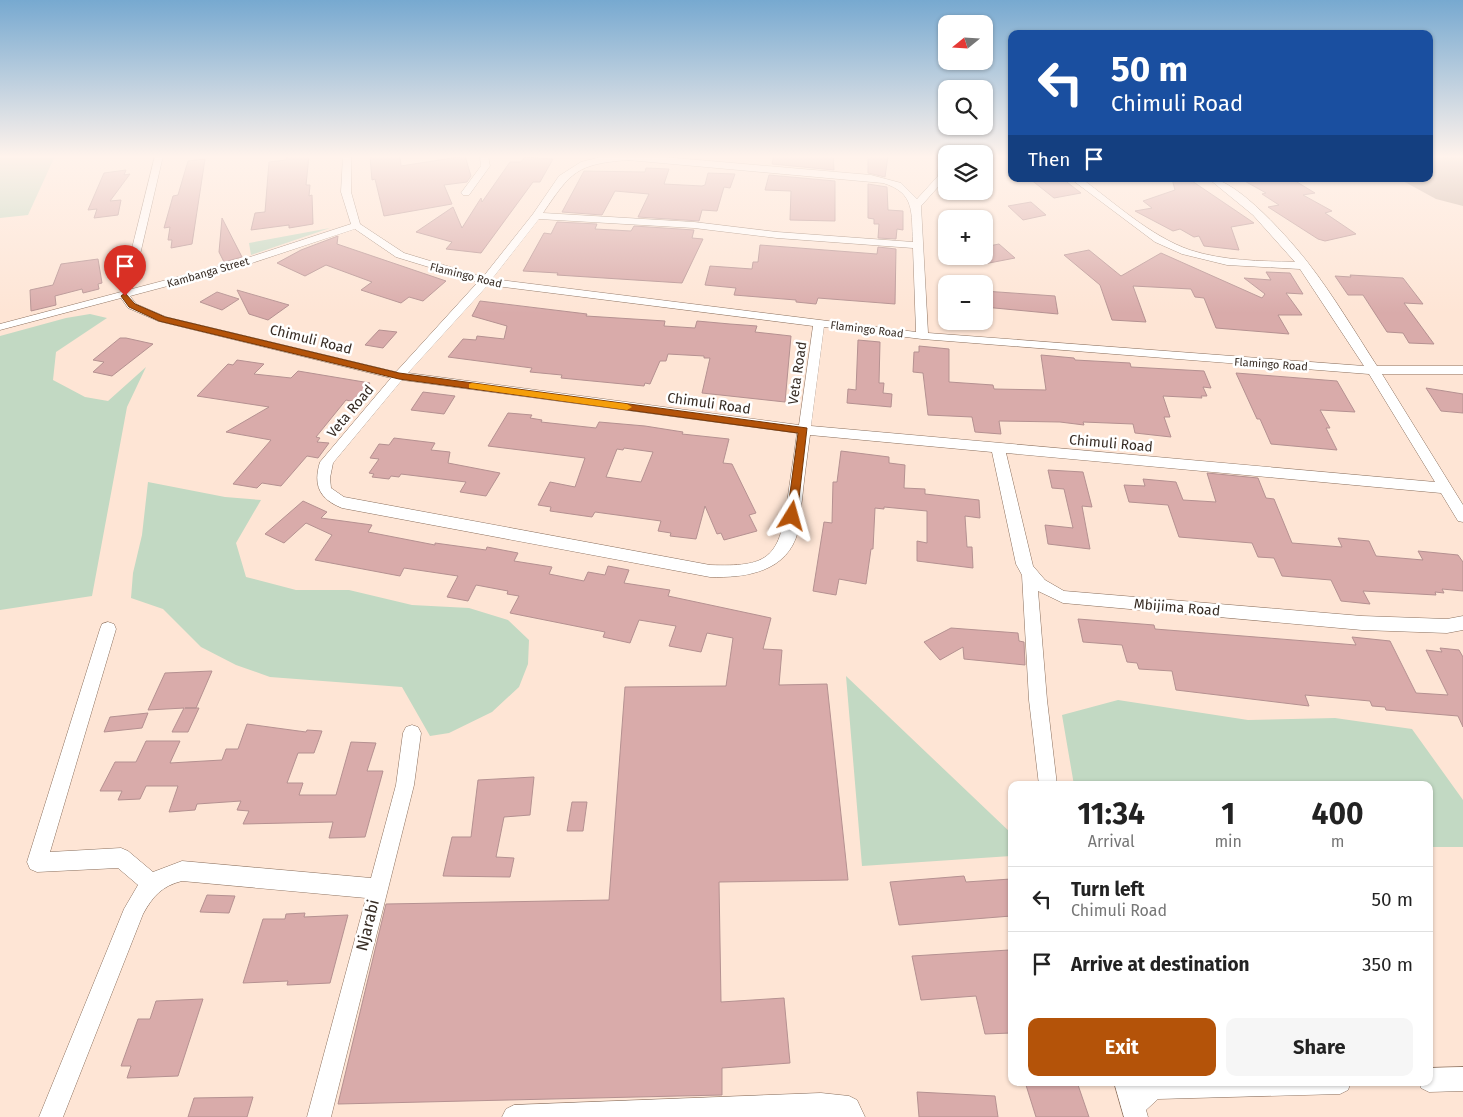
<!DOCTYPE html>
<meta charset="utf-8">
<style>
body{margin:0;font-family:"Fira Sans",sans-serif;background:#f6f6f6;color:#222;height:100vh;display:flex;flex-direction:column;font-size:19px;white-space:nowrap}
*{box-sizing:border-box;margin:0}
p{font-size:16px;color:#767676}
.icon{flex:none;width:28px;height:28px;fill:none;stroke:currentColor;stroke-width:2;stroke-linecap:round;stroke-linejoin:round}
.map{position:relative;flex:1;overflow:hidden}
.panel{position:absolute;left:1008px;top:781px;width:425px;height:305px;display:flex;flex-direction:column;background:#fff;border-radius:10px;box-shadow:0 1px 4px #0004}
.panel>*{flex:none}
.banner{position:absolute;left:1008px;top:30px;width:425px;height:152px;border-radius:10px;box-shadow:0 1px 4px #0004;background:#1a4fa0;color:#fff;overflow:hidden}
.needle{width:32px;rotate:252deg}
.fabs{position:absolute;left:938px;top:15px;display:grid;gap:10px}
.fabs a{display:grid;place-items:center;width:55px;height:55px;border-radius:10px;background:#fff;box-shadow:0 1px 4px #0004;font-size:25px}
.pin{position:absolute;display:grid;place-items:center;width:42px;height:42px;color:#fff;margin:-51px -21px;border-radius:50% 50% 50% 0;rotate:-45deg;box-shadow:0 0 5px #0007}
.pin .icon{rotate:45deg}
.me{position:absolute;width:55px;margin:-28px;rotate:8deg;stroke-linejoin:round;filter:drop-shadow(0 0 4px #0008)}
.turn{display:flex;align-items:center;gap:18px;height:105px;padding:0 20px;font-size:22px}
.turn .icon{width:65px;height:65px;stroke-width:2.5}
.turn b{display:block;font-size:35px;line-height:42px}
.then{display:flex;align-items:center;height:48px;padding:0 20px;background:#0003;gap:10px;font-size:19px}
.eta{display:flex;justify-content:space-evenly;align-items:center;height:85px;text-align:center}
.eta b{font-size:30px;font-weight:700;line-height:35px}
.cta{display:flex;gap:10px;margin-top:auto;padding:10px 20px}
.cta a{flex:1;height:58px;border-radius:10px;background:#b45309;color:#fff;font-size:20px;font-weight:700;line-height:58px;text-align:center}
.cta a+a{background:#f6f6f6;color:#222}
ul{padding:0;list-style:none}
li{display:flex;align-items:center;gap:15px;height:65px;padding:0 20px;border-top:1px solid #e0e0e0}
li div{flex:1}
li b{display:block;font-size:19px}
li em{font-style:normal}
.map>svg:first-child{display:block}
.green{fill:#c2d9c3}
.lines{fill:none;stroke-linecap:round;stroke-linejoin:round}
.runway{fill:#c6b1a3;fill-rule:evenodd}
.building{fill:#d9abaa;stroke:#b59191;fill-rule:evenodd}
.minor-casing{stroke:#8b705e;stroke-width:1}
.minor{fill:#fff;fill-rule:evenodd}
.route{fill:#b45309;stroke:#753606}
.slow{fill:#f59e0b}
.labels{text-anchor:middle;stroke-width:5;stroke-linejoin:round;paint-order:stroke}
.far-street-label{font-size:11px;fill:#372c24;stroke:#fff}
.street-label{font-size:14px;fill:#372c24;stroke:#fff}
.near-street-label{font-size:16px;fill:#372c24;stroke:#fff}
</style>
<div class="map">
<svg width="1463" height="1117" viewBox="0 0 1463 1117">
<rect width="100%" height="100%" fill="#fee5d5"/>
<path class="green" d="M0,156h55l-27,59 -28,3z
M330,228l-79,27 -2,-12z
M90,314l17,4 -51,34 -3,28 32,17 23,4 38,-34 -19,40 -35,189 -92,14v-274l66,-18z
M148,482l77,15 36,3 -25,43 10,34 50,13h53l63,15 57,3 39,12 21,20 -1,24 -9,23 -27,25 -43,21 -19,3 -28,-49 -132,-10 -34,-12 -35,-18 -38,-38 -32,-11 2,-25 9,-38z
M846,676l165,157v23l-149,10z
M1118,700l130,20 87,-2 77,11 51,71v47h-34v-62h-355l-12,-70z"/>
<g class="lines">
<path class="runway" d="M1429,156h34v50l-27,-7 -33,-18 -1,-2h27z"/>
</g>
<path class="building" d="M287,156h22l-3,29h4l-1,11 3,-1 1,29 -24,4v-3l-38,5 4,-17 10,-1 4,-50 17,-2z
M370,156h30l1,10 64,-10 6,20 -4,6 -23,3 8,19 -68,12 -9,-37 -3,1z
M774,156h59l1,14 -62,-6z
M868,156h20l-3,21 -17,-4z
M525,157l28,2 -13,23h-7l-52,71 -35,-4 6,-7 -36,-10 37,-25 9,21 19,-30 1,4 28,-40h11z
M205,159l-13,85 -21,4 1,-8h-4l2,-13 -6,1 9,-32 5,-1 10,-34z
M646,168l23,1 -5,15 38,2 3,-1 3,-12 27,1 -5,14 -6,-1 -7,24 -15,-1 -3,11 -61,-4 11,-23 -34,-3 -13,24 -40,-3 22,-41 61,1z
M126,170l-2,5 6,-1 -20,27 11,-1 -3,15 -24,3 3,-9 -9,1 16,-37z
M769,175l66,6v40l-45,-1 1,-29 -26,-1z
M1030,179h33l18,14 -27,5z
M1172,179h17l65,44 -23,4 8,23 -35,-4 -5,-10 -5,1 -14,-8 -7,2 -38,-20 17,-3 -9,-7 32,-11z
M1241,179h51l23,14 -12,2 29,16 -7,2 31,21 -31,7 -7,-2 -50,-32 11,-2 -17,-11 4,-1z
M868,184l19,3 1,23 15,1v19l-6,-1 -1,10 -18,-1 1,-14h-5v-5l-6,-1z
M1031,202l15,13 -23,5 -15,-14z
M222,218l20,39 -18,5 -5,-10z
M557,222l40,2 -2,5 36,2 3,-5 60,4 -2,8 11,1 -21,44 -125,-8 1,-2 -35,-2 21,-38 7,1z
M338,236l-1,8 109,37 -23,20 -14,-4 -8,6 -40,-13 11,-8 -46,-17 -21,11 -28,-13 24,-13z
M999,244l16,14 -31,6v-17z
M760,245l117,9 1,-7 18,2 -1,55 -77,-6 -2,6 -20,-2v-2l-62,-5 2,-7 -31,-3 5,-19 42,3 1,-7h5z
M1089,250l32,26 40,-23 101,45 3,-4 -21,-16 27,2 -5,-8 24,1 13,21 -17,-1 16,22h-24l11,19 -73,-6 -12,-30 -9,-1 -4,-8 -58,-3 13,36 -34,-2 -12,-35 -36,-30z
M98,259l4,24 -4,1 1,5 -16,4 -1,-4 -27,7 1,9 -25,6 -1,-21 23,-5 8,-21z
M1350,275l53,3 20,26 -19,-1 30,41 -25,-1 -6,-10 -16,-1 -24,-37h-15l-13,-19 16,1z
M237,290l52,15 -21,15 -19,-6z
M984,291l71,5 3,18 -74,-7z
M217,292l22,7 -17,11 -22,-8z
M480,301l107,13 -1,2 79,5 -1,5 31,2 2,-7 33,3 27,2 -2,6 36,4 -6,66 -83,-9 8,-35h-6v-2l-36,-2 -2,7h-6l-10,23 -5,-1 -1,3 -83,-8 1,-3 -32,-3 2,-4 -84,-11 15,-18 13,1 1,-4 27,3 3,-13 -35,-10z
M379,330l18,2 -14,16 -18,-3z
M120,338h6l27,6 -41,32 -19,-4 11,-10 -11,-2z
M858,340l22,2 -1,41h5l-1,10 9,1 -1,13 -44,-4 1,-14 8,1z
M919,346l30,3v33l44,3 1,4 52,1 -5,-35 33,3 1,2 55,3 1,4 73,4 7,17 -8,-1 4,9h-6l1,2 -39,-2 7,21h-6l7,20 -36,-4 -2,-9 -50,-2 1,3 -24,-3 -61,-1 2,13 -26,-2 -3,-15 -44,-2 -5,-42 -10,-1 1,-20h5z
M237,360l27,4 -10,10 37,4 7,-7 72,12 -15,19 -9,-2 -30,37 4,1 -3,4 12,1 -11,15 -11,-2 -26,30 -19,-3 -5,5 -24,-4 38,-44 -45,-8 43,-25 -72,-11 31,-32 5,1z
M1236,373l101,8 18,31 -35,-2 10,18h-4l11,22 -66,-6 -11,-25h-3z
M1426,388l37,6v19l-22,-2z
M423,392l32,4 -11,18 -33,-4z
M508,413l24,2 -2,3 12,2 -1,2 55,6 3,-6 46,4 38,6 -1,2 47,5 -6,24 9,1 24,49 -7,2 8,16 -33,9 -3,-7 -4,1 -12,-28 -9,33 -26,-3 1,-3 -13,-2 3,-10 -66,-9 -3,5 -42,-6 1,-4 -13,-2 12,-23 25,5 10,-29 -97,-12zM624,448l29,4 -12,30 -35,-5 11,-28 6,1z
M394,438l41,5 -4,7 19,2 -2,11 52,10 -14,23 -26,-4 6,-10 -65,-8 -2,3 -8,-1 -2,3 -17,-2 2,-3 -5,-1 10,-14 -9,-1 9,-14 10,1z
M841,451l48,6v6l16,2 -1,23 21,1v5l54,6 1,18 -15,-2 2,31h5l1,21 -56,-7v-20l10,2v-32l-43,-4v2l-9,-1 -2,41h-2l-5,35 -27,-5 -3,16 -23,-4 11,-69 8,1 1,-41h4z
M1048,470l35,2 9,35 -10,-1 8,43 -42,-5 -3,-19 28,3 -9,-39 -12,-1z
M1207,473l51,5 8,20 8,1 18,44 50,4 -4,-9 31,3 7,15 47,4 -5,-9 40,4 5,7v29l-21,-2 2,4 -9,-1 1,3 -73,-4 7,13 -29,-3 -10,-21 -49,-4 -8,-18 -16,-1 -6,-14 -73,-6 -11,-32 -39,-3 -5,-17 21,1 -2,-7 33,3 7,18 33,2z
M303,501l24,11 -6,6 51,7 -4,7 67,13v-2l51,7 1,-3 31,6 -4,8 38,6 -3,7 35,7 4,-9 17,3 3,-9 21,4 -5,13 46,7 -2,6 103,22 -8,31 19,1 -3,35 48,-1 21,196 -129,2 2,120 63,-4 6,65 -68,5v27l-384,9 48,-200 223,-4 16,-213 101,-1 7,-48 -26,-5 -6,19 -32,-6 7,-20 -37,-6 -9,23 -27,-6 2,-5 -95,-19 9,-17 -12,-2 1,-3 -32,-6 -8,16 -21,-4 11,-21 -54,-8 -4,8 -85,-16 17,-25 -26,-12 -22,20 -19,-9z
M1078,619l76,6 1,4 201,16 -4,-8 38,4 26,52 32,2 -22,-45 16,2 -2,-4 19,2 4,7v70l-5,-11 -72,-6 -1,-3 -13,-1 -2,-5 -65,-6 4,11 -133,-16 -4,-19 -33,-2 -2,-6 -10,-1 -5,-17 -39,-3z
M951,628l67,5 1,8 5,1 1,23 -61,-6 -1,-12 -23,13 -16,-18z
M212,671l-16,37h-11h14l-11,24h-16l12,-24 -36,2 17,-37z
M148,713l-6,15 -38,4 6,-15z
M247,724l59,8 1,-2 15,1 -8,22h-16l-11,30h16l-4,12h37l15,-53 25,1 -9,28h16l-18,66 -36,1 4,-16 -90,2 6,-13 -12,-1 4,-9 -44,3 -2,6 -26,2 9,-26h-32l-6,13 -22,1 4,-9h-22l15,-29h21l10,-21h34l-10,22 52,-3 4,-11h12z
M534,777l-4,38 -26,2 -8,40 18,1 -4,19 -67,-1 9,-39h19l7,-57z
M572,802h15l-4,29h-16z
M964,876l2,6 45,-3v37l-112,9 -9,-43z
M207,895l28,1 -6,17 -29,-1z
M305,913l-1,4 44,-2 -18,68 -43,2 1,-4 -45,2 20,-64h22l1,-5z
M1009,950l2,83 -26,1 -9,-38 -55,4 -9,-44z
M203,999l-25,77 -51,2 4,-12h-10l17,-47h12l6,-18z
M1025,1082h52l12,35h-53z
M917,1092l78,4 3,21h-79z
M253,1097l-6,20h-59l6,-19z"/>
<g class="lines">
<defs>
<path id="minor" d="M155,156h8l-31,133 103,-27 116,-38 -10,-32 2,-36h8v36l9,32 44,29 79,24 50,-63 26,-38 22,-14 24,-6h47l219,19 30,8 16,16 21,-23 1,-20h7v22l-25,28 7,127 436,33 -64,-97 -73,-4 -45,-11 -27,-12 -84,-63h11c33,24 68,57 108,71 34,11 70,11 105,12l-42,-47 -44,-36c27,-2 84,64 100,85 24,31 46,68 68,102h86v8h-81l81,131v17l-5,-1 -17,-28 -435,-40 27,113 12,14 19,11 298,25 85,3 16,-3v14l-16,3 -85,-3 -299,-27 -25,-12 9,109 10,85h-18l-10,-85 -7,-125 -6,-11 -24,-112 -182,-17c-3,22 -6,44 -8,65 -2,11 -2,21 -4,31 -10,41 -52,47 -88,46l-368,-69c-23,-9 -29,-23 -22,-46l71,-84 -233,-57 -30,-13 -7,-10 -121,32v-6l121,-32zM628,160l255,23c33,10 28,30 30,59l-136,-10 -83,-10 -151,-9c28,-41 33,-49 85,-53zM539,219l155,9 83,10 136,10 3,84 -424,-53zM355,229l41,28 82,25 -82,90 -230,-55 -30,-13 -6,-8 113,-30zM488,285l325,41 -14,99 -391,-52zM824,327l98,12 447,35 66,108 -624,-56zM402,380l395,53c-3,24 -7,47 -10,70 -8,56 -20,64 -77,62l-366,-68 -13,-9 -1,-10 3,-15z
M480,156h8l2,10 -21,29h-6l-2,-2 20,-27z
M108,622l6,2 2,5 -66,223 71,-4 7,3 25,21 29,-11 189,17 25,-93 7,-52 3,-6 6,-2 6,2 3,6 -7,52 -83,332h-24l59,-219 -184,-17c-20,5 -29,15 -39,33l-80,203h-24l85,-208 14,-24 -20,-17 -81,4 -7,-3 -3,-7 73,-233 2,-5z
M1463,1067v24l-34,1 -8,-4 -2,-6h10v-14z
M1114,1082h23l1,4 4,-4h209l-3,8 -8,4 -182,5 -12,11 2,7h-24z
M821,1093l28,3 8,4 8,17h-363l4,-8 8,-4z"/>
</defs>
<use href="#minor" class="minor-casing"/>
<use href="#minor" class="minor"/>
</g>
<linearGradient id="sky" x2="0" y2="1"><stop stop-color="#77a9d0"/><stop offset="0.5" stop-color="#fff3ec"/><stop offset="1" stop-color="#fff3ec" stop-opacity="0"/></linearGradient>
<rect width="1463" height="313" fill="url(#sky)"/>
<path class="route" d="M125,293l10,11 30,13 234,56 408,55 -10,88 -5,4 -5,-4 11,-83 -399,-54 -240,-58 -30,-14 -8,-11z"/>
<path class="slow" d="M472,383l155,21 5,3 -5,3 -158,-22v-4z"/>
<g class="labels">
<g class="far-street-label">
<text transform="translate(208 272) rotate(-16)" y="4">Kambanga Street</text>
<text transform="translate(466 275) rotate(14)" y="4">Flamingo Road</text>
<text transform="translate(867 329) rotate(7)" y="4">Flamingo Road</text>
<text transform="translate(1271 364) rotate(4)" y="4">Flamingo Road</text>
</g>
<g class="street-label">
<text transform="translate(311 339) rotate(14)" y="5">Chimuli Road</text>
<text transform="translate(797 373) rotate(-82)" y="5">Veta Road</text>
<text transform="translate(709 403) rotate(8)" y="5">Chimuli Road</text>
<text transform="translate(350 411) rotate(-50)" y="5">Veta Road</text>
<text transform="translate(1111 443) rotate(5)" y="5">Chimuli Road</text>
<text transform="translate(1177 607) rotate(5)" y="5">Mbijima Road</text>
</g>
<g class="near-street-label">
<text transform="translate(367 925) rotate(-76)" y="6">Njarabi</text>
</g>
</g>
</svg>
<div class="fabs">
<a><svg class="needle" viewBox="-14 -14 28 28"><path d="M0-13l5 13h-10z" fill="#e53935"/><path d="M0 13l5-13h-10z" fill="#767676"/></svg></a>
<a><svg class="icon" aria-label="search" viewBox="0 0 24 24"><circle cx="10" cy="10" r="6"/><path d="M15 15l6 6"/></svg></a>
<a><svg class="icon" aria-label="layers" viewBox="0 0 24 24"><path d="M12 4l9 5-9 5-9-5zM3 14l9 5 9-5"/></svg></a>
<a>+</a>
<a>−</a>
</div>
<div class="pin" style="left:125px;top:296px;background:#d93025"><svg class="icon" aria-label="arrive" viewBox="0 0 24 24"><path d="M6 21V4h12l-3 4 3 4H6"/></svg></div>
<svg class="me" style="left:792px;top:516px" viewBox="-20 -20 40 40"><path d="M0-17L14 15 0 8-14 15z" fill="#b45309" stroke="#fff" stroke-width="4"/></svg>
<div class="banner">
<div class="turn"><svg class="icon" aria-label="left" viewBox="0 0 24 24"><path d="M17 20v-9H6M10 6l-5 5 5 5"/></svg><div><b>50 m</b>Chimuli Road</div></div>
<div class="then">Then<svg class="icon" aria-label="arrive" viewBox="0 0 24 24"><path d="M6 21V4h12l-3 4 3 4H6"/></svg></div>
</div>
<section class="panel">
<div class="eta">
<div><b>11:34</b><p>Arrival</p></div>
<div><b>1</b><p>min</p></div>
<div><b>400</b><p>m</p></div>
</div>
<ul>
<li><svg class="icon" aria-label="left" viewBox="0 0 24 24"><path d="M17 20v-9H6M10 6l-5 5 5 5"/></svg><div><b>Turn left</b><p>Chimuli Road</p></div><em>50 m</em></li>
<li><svg class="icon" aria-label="arrive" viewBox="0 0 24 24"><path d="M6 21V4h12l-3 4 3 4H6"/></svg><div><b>Arrive at destination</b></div><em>350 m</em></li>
</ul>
<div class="cta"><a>Exit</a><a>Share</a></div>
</section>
</div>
